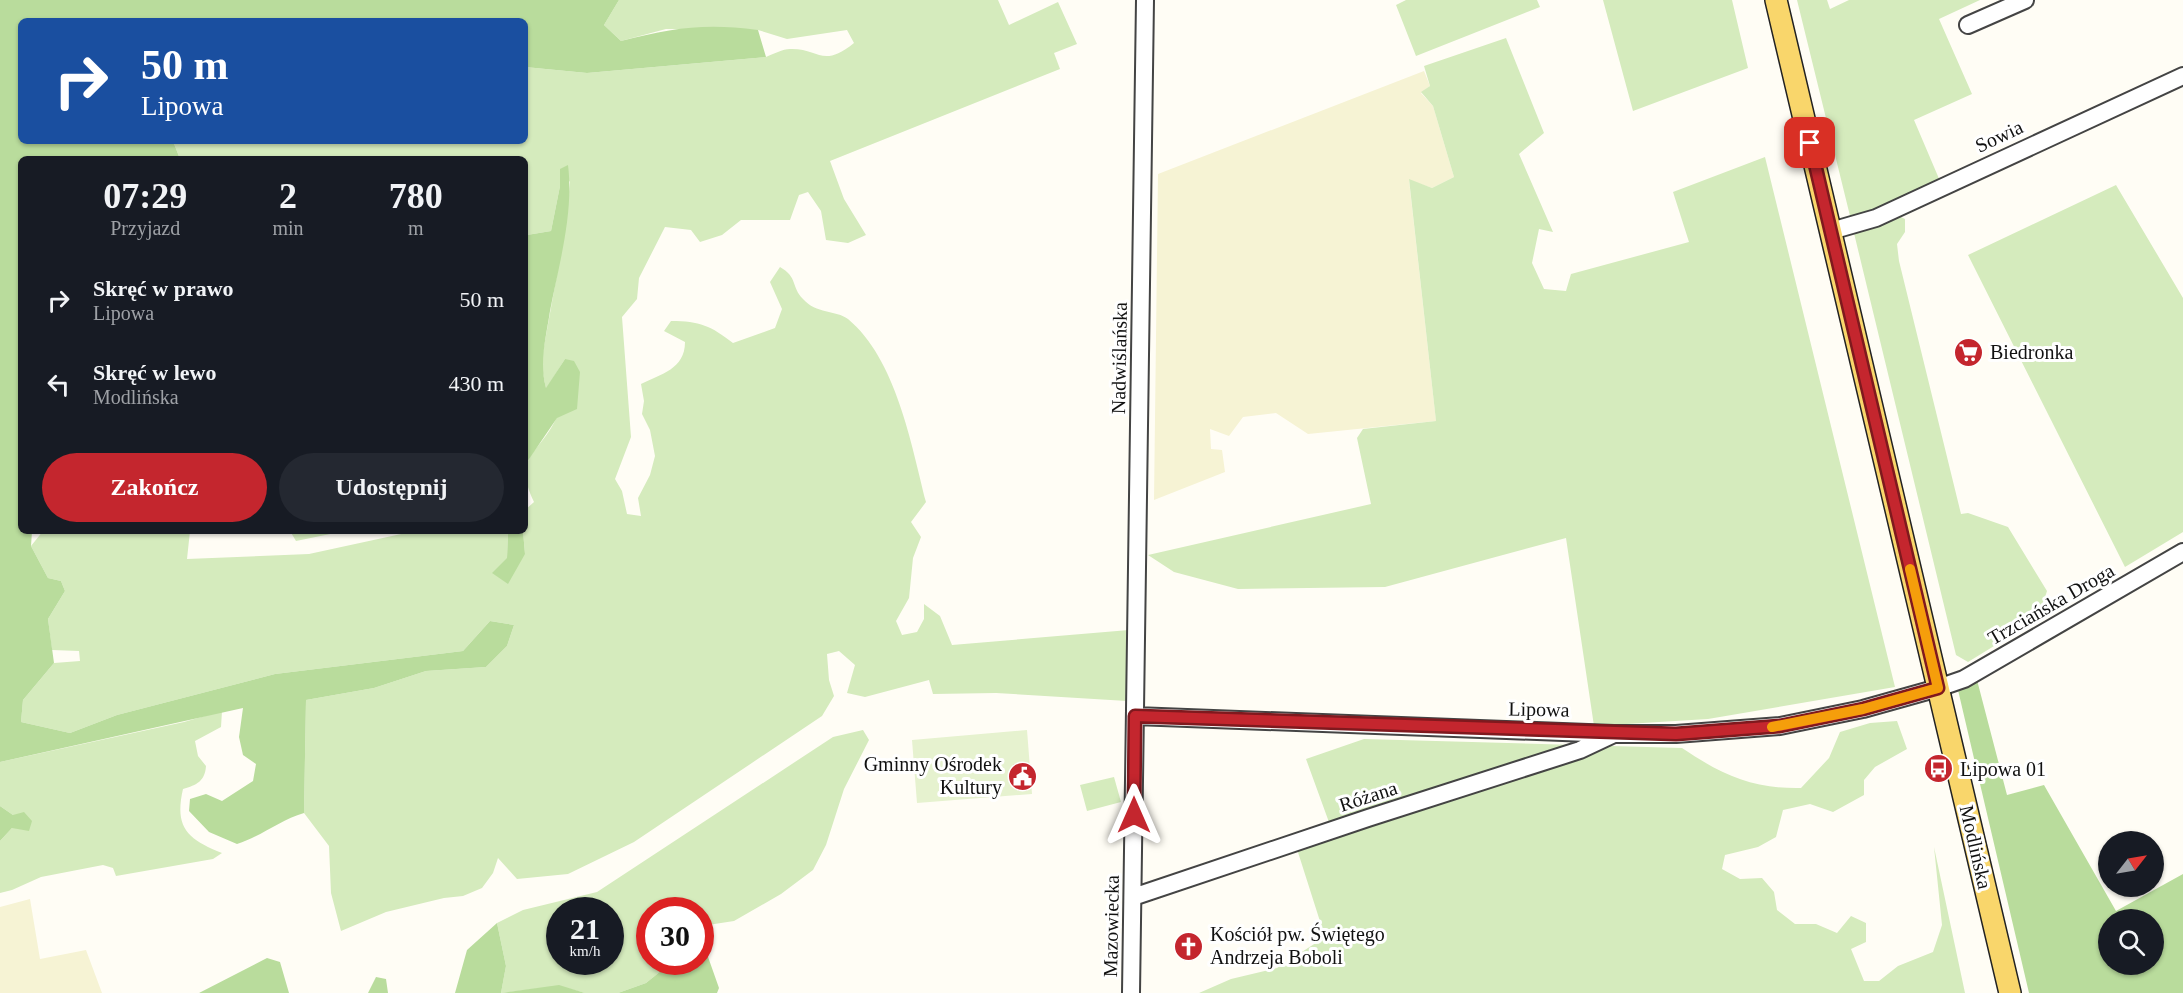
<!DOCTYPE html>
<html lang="pl">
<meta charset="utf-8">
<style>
body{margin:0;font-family:"Times New Roman",serif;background:#242831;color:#f1f3f6;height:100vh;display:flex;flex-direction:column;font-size:22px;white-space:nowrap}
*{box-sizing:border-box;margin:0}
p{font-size:20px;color:#9ea1a6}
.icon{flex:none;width:33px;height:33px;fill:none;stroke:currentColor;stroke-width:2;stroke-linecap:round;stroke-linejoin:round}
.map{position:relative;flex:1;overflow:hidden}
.details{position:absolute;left:18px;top:156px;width:510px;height:378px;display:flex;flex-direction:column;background:#171b24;border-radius:9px;box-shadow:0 2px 4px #0004}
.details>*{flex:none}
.banner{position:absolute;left:18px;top:18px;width:510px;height:126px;border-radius:9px;box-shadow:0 2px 4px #0004;background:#1a4fa0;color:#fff;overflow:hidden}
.needle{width:39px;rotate:59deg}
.buttons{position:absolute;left:2098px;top:831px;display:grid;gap:12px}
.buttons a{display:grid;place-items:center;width:66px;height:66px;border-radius:50%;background:#171b24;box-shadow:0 2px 4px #0004;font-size:30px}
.speed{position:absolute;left:546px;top:897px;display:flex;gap:12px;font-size:30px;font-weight:700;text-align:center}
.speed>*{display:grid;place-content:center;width:78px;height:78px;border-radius:50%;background:#171b24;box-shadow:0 2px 4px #0004;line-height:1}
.speed small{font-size:15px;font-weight:400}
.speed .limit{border:9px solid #d22;background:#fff;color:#111}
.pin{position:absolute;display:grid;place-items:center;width:51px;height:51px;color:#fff;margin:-26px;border-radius:12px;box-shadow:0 3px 9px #0006}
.me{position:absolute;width:66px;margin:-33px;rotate:0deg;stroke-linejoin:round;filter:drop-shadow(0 0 4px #0008)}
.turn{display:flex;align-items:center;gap:21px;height:126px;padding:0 24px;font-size:27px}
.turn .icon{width:78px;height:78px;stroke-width:2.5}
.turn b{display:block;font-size:42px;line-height:51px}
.eta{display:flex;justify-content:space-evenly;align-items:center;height:102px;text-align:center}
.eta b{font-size:36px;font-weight:600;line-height:42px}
.cta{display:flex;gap:12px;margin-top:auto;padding:12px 24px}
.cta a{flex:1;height:69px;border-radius:36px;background:#c4262e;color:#fff;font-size:24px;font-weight:600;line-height:69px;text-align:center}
.cta a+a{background:#242831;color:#f1f3f6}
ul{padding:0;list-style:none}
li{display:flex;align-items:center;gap:18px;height:84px;padding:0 24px}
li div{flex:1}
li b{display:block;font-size:22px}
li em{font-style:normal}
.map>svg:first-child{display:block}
.farmland{fill:#f6f3d4}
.green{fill:#d5ebbd;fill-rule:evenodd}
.forest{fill:#b9dc9c;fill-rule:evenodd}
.pitch{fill:#e6f2cf}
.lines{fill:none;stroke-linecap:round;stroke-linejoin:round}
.minor-casing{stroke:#444;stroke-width:20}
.major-casing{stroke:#222;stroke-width:24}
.minor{stroke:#fff;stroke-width:16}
.major{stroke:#f9d66b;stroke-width:21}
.route-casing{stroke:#7f191e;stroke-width:15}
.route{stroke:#c4262e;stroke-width:10}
.slow{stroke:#f59e0b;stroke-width:10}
.labels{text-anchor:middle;stroke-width:6;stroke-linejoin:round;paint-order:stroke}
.street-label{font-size:20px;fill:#111;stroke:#fff}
.poi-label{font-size:20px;fill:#111;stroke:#fff;text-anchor:start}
</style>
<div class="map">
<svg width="2183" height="993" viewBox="0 0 2183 993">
<rect width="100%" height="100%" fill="#fffdf5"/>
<path class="farmland" d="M1424,71l6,15 -9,7 12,13 21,71 -22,11 -23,-8 27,241 -128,13 -32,-21 -33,4 -14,19 -19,-7 1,20 11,1 3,22 -71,28 4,-326z
M30,899l10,60 46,-9 16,43h-102v-86z"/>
<path class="green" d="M619,0h379l11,25 49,-23 19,42 -23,9 6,16 -230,92 14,38 22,36 -18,8 -22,-3 -5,-29 -13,-19 -9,3 -9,25h-49l-19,15 -22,7 -9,-12 -26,-3 -26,51 -2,21 -15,18 9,120 -16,42 7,12 5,23 14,2 -3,-18 12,-23 5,-19 -5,-26 -8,-16 2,-13 -3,-17c20,-10 44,-15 44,-42l-21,-11 7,-10c29,0 40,5 62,22l42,-15 7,-19 -12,-27 10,-15c18,10 11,20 23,32 13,15 33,11 45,20 48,40 63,124 78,183l-15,20 10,15 -8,21 -4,40 -13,23 6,14 15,-3 7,-13v-15l16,12 12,29 177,-15 -2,71 -131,-8 -63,1 -4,-14 -64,17 -18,-4 8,-28 -16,-14 -12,3 2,26 5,16 -12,20 -188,126 -66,32 -51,5 -19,-21 -5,15 -11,15 -19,8 -19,2 -58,14 -45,19 -10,-38 -2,-47 -25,-33 2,-113 68,-12 52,-17 60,-4 21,-21 7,-21 -24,-4 -27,30 -188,23 -158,41 -47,18 -49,-11 2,-22 31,-37 26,-2 -1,-10 -27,-1 -4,-31 17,-28 -4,-10 -13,-3 -17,-32 12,-15h147l-3,28 122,-5 106,-23h93l-1,27 18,-4 -2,-23h2v-21l9,-8c-22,-46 4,-46 22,-83 8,-16 6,-42 9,-60l-19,30 -5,-26 24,-133 5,-48 -10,-13v17l-9,45 -24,4 -2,-76h-345l-7,-18h352v-74l62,6 179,-16c7,-3 17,-8 24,-8 29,-1 32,20 64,-6l-7,-13 -60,9 -29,-9 -92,-1 -45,12 -17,-16z
M1406,0h131l3,7 -124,49 -20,-51z
M1603,0h129l16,68 -115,43z
M1797,0h30l3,9 19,-9h131l-41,19 33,75 -58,26 26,61 -69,34 -20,5z
M1506,38l38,95 -25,21 34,78 -14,-3 -7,34 12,26 22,2 5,-17 118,-32 -16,-50 92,-35 130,530 -187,32 -114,7 -28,-188 -181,49 -147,2 -64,-17 -26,-17 223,-51 -14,-66 6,-9 73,-8 -27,-242 23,9 22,-11 -21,-71 -12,-14 9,-6 -6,-20z
M2116,185l67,113v234l-58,35 -157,-312z
M1895,214l10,5v13l-8,12 2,17 62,253 7,-1 40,14 39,64 -9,28 -70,43 -12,-7 -103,-426z
M290,531h55l-49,10z
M222,711l-1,16 -26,14 3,15 8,10c-1,15 -9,19 -23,23 -9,39 5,50 39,64l-9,6 -97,17 -3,-8 -10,-3 -62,12 -29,13 -12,3v-52l12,-13 1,-13 -13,-9v-44l184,-40z
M1897,721l10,28 -32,18 -11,13v15l-31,17 -23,-8 -27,6 -7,27 -18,10 -33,8 -3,14 18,10 22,-1 12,14 3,18 18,14h21l21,9 14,-17 15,7v19l-15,7 13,32h15l19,-15 35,-14 9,-27 -8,-78 31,146h-766l32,-14 46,-11 48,-31 -29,-91 34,-21 -24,-66 58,-20 318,9c40,27 71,41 119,40l28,-30 11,-26 30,-9z
M863,730l6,10 -25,49 -18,56 -13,25 -32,24 -47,27 -26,4 -7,13 -1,-28h-50v52h22l-26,21 -28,10h-33l-26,-7 -58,7 5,-27 -9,-43 26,-13 74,-18 236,-155zM560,910h50v52h-50z
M1114,777l7,25 -34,9 -7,-26z"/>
<path class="forest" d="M0,0h619l-15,25 17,16c52,-13 83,-18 137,-11l8,27 -179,16 -62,-6v-46h-504v120h152l7,18h-159v372h11l-1,15 17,32 13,3 4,10 -17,28 6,44 -31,37 -2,22 49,11 47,-18 158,-41 188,-23 27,-30 24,4 -7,21 -21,21 -60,4 -52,17 -68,12 -2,113c-24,7 -42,23 -67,31l-28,-12 -20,-21 1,-12 16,-5 16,7 31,-20 3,-17 -13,-9 -4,-18 4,-29 -243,54z
M568,165c6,48 -9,99 -18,146 -4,27 -11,51 -4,77l19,-29 9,2 6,11 -3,37 -20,9 -32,47v-234l2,4 24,-4 9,-45v-17z
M508,531h15l2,23 -17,30 -16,-11 15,-15z
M1977,680l30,115 37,-10 72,126 67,-37v119h-154l-71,-303zM2109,920h45v44h-45z
M0,806l13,9 11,-3 8,9 -3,10 -17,-3 -12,13z
M497,923l9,43 -5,27 58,-8 26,8h-130l12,-43z
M701,937l18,51 -2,5h-99l28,-10 26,-21h28z
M267,958l13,4 9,31h-90z
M376,977l10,2 2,14h-20z"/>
<path class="pitch" d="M1027,730l5,64 -115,9 -5,-63z"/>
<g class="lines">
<defs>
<path id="minor" d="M1968,25l57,-25
M1831,231l45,-13 307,-142
M1135,716l479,18h62l104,-8 83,-17 75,-21 26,-9 219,-127
M1133,897l235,-79 212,-68 34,-16
M1131,993l14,-993"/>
<path id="major" d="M1776,0l234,993"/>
</defs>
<use href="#minor" class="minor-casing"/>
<use href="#major" class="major-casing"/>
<use href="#minor" class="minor"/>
<use href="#major" class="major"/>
</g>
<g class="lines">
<defs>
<path id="route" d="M1134,815l1,-99 541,18 104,-8 83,-17 75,-21 -128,-545"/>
</defs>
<use href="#route" class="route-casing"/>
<use href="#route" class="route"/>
<path class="slow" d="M1772,727l91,-18 75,-21 -28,-119"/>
</g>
<defs>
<symbol id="supermarket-disc" viewBox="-11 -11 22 22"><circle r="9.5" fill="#c4262e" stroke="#fff"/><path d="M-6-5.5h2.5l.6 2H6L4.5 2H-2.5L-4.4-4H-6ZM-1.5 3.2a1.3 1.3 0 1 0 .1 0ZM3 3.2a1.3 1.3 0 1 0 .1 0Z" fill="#fff"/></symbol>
<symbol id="bus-disc" viewBox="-11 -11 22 22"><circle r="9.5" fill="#c4262e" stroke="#fff"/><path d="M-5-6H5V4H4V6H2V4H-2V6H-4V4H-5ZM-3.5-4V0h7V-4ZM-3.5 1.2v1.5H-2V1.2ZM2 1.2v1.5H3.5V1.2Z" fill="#fff"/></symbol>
<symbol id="civic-disc" viewBox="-11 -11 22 22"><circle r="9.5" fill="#c4262e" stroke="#fff"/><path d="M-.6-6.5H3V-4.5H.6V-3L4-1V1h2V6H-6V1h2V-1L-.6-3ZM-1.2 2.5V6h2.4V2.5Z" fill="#fff"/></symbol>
<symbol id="church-disc" viewBox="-11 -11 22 22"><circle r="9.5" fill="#c4262e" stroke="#fff"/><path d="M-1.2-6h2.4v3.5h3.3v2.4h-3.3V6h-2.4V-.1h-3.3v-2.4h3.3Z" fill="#fff"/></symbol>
</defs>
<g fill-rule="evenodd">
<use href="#supermarket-disc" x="1952" y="336" width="33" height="33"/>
<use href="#bus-disc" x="1922" y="752" width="33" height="33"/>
<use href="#civic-disc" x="1006" y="760" width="33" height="33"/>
<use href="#church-disc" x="1172" y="930" width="33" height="33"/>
</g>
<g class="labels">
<g class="street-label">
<text transform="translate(1999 136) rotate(-25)" y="7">Sowia</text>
<text transform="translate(1119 358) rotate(-89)" y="7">Nadwiślańska</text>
<text transform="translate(2051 604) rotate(-30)" y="7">Trzciańska Droga</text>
<text transform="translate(1539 709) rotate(1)" y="7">Lipowa</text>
<text transform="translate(1368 796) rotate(-18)" y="7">Różana</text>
<text transform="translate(1976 847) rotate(77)" y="7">Modlińska</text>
<text transform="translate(1111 926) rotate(-89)" y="7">Mazowiecka</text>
</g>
<g class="poi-label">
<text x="1990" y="359">Biedronka</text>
<text x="1002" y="771" text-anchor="end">Gminny Ośrodek<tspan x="1002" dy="23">Kultury</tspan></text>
<text x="1960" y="776">Lipowa 01</text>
<text x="1210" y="941">Kościół pw. Świętego<tspan x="1210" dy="23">Andrzeja Boboli</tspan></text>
</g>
</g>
</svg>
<div class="buttons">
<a><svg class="needle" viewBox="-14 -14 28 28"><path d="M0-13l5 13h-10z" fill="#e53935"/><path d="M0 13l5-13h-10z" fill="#9ea1a6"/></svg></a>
<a><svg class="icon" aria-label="search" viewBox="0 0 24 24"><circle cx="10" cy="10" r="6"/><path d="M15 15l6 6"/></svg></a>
</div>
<div class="speed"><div>21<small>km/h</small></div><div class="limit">30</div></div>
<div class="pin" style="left:1810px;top:143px;background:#d93025"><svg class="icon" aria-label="arrive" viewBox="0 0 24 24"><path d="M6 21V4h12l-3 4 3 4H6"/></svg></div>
<svg class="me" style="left:1134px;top:815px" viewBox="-20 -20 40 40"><path d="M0-17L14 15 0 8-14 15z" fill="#c4262e" stroke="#fff" stroke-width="4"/></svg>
<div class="banner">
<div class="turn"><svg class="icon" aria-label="right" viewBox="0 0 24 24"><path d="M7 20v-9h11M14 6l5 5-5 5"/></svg><div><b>50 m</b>Lipowa</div></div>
</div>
<section class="details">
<div class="eta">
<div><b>07:29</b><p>Przyjazd</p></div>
<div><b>2</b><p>min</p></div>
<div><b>780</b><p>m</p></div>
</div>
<ul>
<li><svg class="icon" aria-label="right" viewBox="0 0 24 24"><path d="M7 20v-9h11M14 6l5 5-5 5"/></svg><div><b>Skręć w prawo</b><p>Lipowa</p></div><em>50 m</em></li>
<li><svg class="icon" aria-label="left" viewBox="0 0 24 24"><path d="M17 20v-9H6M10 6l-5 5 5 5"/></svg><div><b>Skręć w lewo</b><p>Modlińska</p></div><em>430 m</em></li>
</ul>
<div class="cta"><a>Zakończ</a><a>Udostępnij</a></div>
</section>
</div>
